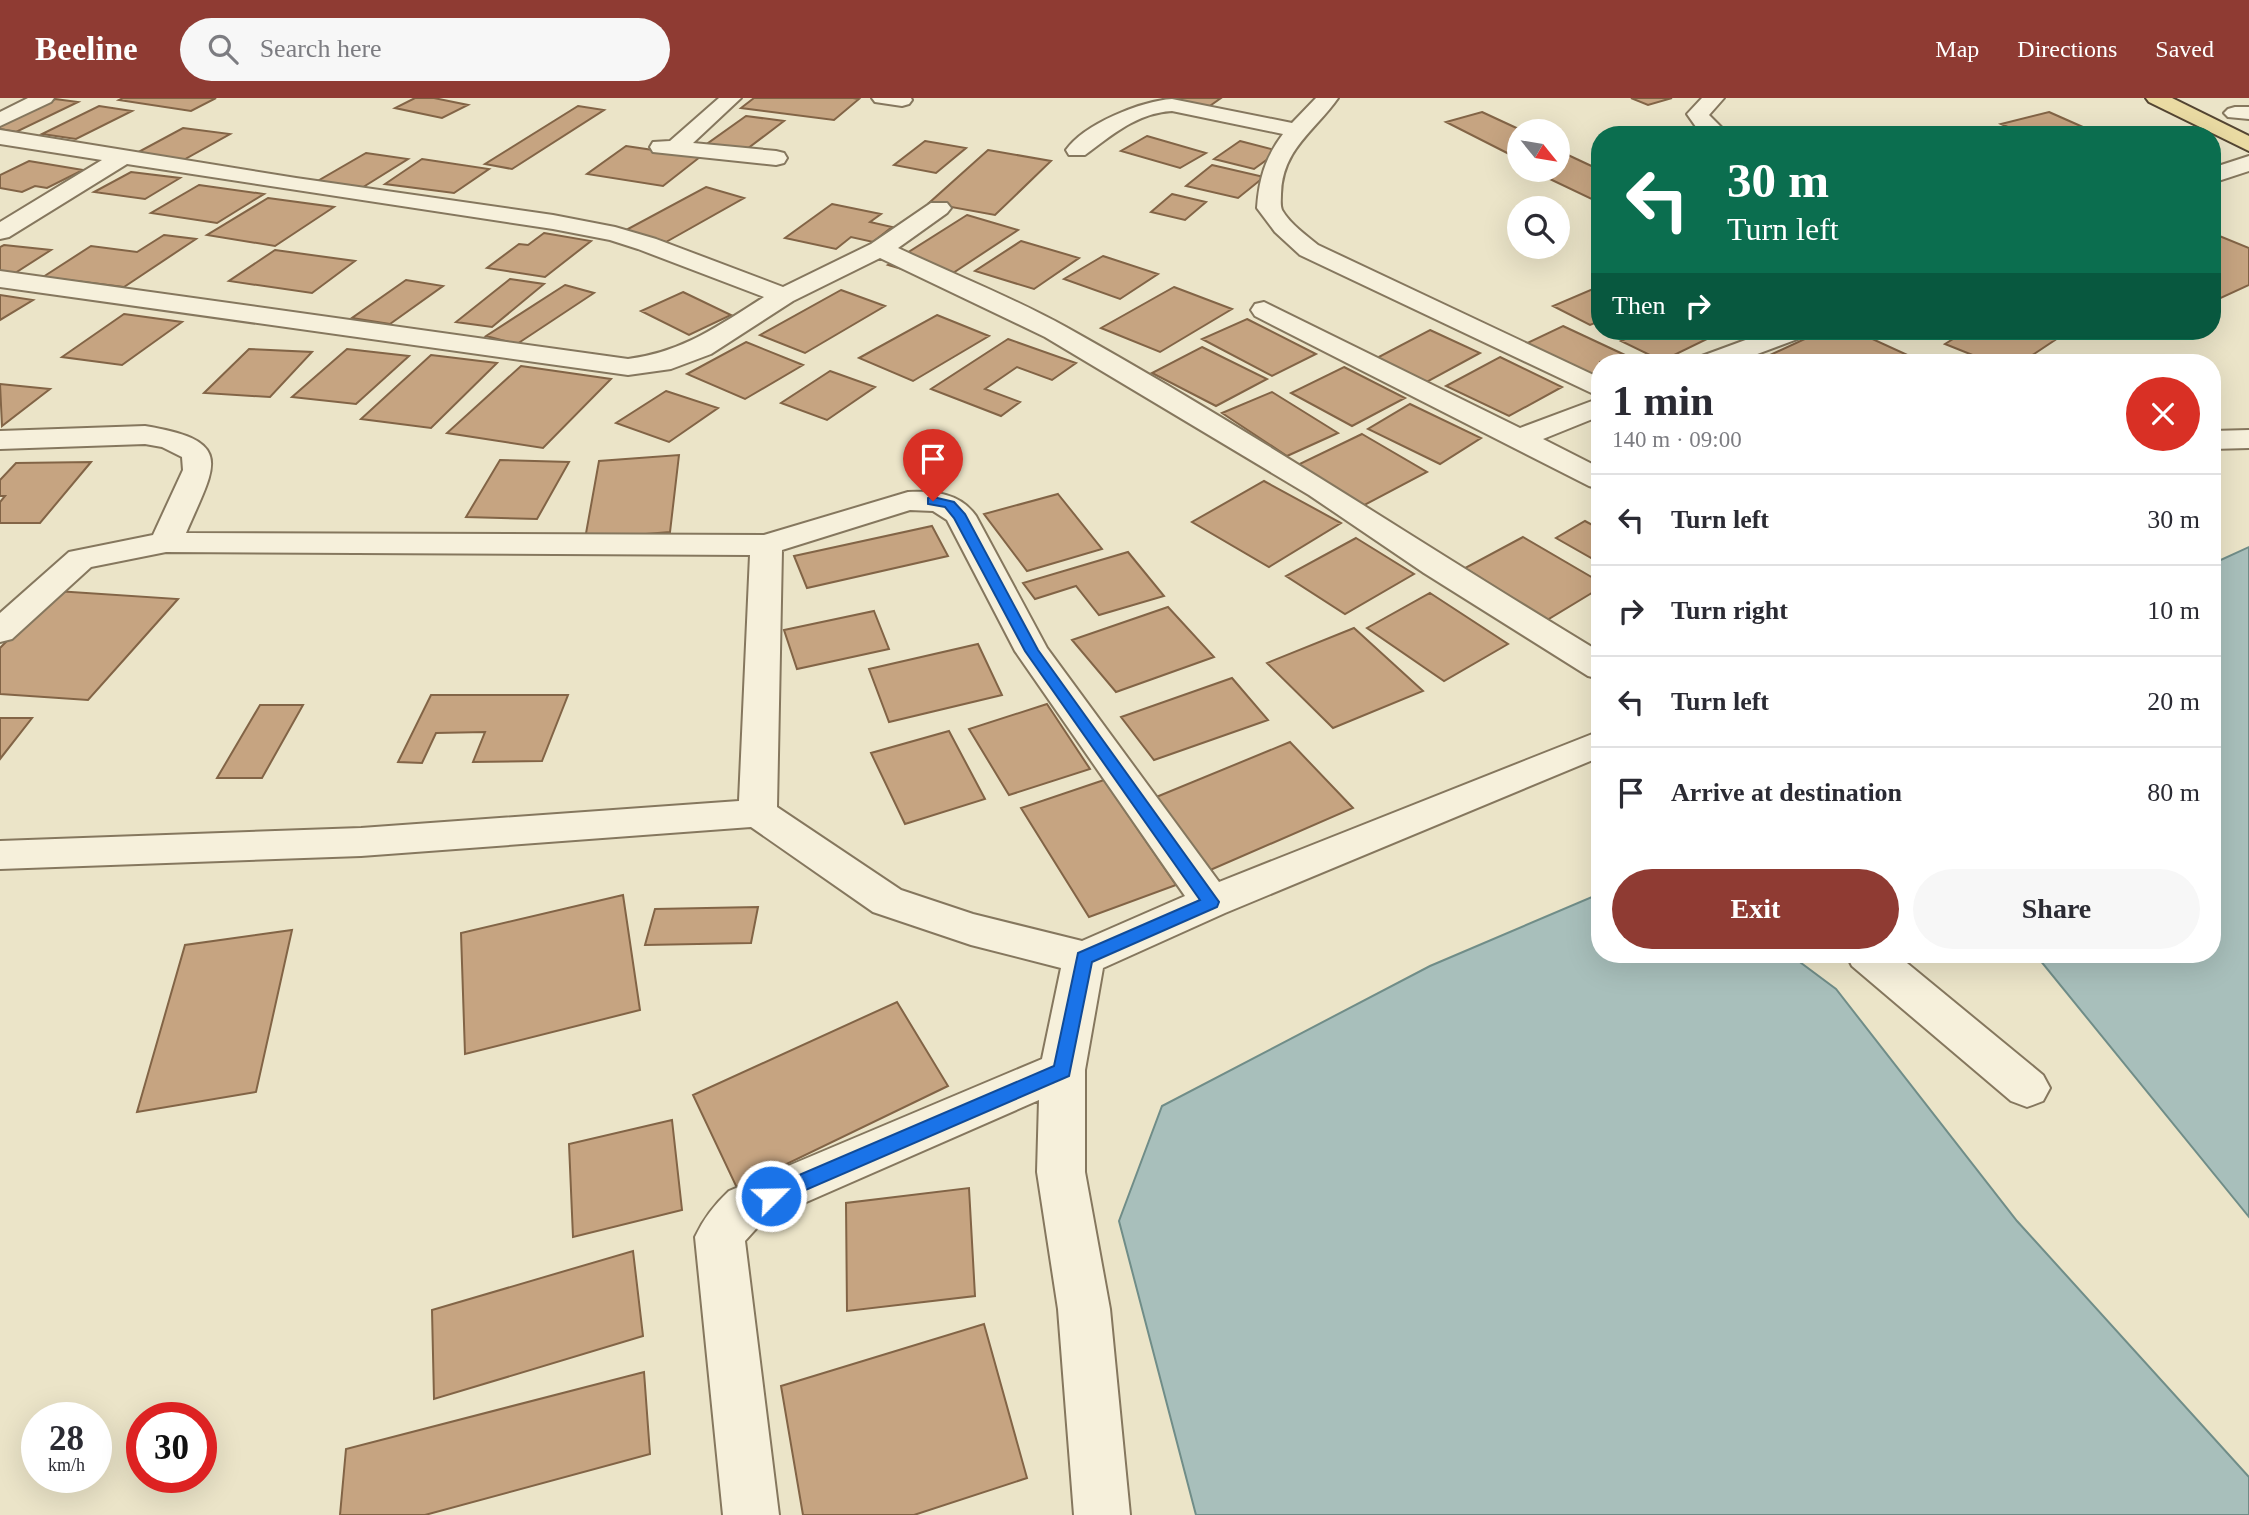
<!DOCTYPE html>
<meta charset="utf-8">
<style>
body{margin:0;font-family:"Times New Roman",serif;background:#f7f7f7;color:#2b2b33;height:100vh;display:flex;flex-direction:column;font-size:26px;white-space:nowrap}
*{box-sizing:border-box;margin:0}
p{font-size:23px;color:#7c7c81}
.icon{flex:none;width:38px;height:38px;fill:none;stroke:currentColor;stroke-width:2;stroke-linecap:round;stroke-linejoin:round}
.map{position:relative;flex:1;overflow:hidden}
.side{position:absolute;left:1591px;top:256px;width:630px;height:609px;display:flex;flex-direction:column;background:#fff;border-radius:28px;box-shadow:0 7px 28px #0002}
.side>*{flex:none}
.hud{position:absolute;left:1591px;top:28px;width:630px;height:214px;border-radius:28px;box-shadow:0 7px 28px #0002;background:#0b6e4f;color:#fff;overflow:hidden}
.needle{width:46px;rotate:120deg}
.buttons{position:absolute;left:1507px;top:21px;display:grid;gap:14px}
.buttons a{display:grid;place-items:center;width:63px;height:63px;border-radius:50%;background:#fff;box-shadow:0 7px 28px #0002;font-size:35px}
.speed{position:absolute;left:21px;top:1304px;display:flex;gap:14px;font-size:35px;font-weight:700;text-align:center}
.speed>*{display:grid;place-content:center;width:91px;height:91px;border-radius:50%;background:#fff;box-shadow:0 7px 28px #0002;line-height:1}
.speed small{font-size:18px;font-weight:400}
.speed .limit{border:10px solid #d22;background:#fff;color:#111}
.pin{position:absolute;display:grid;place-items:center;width:60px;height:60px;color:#fff;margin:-72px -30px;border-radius:50% 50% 50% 0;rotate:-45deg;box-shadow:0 0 7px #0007}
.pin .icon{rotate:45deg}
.me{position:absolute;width:77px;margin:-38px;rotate:67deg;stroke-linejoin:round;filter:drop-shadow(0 0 5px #0008)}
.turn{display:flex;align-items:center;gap:24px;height:147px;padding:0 21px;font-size:32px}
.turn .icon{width:91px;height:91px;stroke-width:2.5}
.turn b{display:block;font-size:49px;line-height:60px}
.then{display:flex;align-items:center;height:66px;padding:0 21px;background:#0003;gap:14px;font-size:26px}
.round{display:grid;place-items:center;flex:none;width:74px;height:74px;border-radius:37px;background:#f7f7f7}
.head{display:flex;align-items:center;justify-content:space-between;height:119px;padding:0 21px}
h1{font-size:42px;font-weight:600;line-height:52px}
.cta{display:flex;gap:14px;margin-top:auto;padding:14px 21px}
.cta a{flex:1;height:80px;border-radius:42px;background:#8f3b33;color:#fff;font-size:28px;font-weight:600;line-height:80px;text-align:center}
.cta a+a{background:#f7f7f7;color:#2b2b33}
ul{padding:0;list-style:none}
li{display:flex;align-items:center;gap:21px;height:91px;padding:0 21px;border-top:2px solid #e1e1e2}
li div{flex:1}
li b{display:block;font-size:26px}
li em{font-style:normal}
header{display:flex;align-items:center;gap:42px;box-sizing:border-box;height:98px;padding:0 35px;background:#8f3b33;color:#fff}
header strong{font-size:33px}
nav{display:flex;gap:38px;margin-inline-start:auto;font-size:24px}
.search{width:490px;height:63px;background:#f7f7f7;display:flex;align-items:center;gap:18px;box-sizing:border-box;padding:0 24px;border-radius:38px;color:#7c7c81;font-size:26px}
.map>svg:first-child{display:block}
.water{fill:#a8bfbb;stroke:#708d88;stroke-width:2}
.building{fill:#c6a481;stroke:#826446;stroke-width:2}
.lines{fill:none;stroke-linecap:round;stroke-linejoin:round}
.street-casing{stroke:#85775e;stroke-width:4}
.primary-casing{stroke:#544532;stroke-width:4}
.street{fill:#f6f0db;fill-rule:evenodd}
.primary{fill:#eadba3;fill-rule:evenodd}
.route{fill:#1a73e8;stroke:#114b97;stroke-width:2}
</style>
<header>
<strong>Beeline</strong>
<div class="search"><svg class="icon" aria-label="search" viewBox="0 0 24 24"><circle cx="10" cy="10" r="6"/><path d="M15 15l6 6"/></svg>Search here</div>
<nav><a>Map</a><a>Directions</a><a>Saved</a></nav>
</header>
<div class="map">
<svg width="2249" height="1417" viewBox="0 0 2249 1417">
<rect width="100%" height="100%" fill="#ebe4c8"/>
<path class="water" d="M2249,449v670l-214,-263h177v-390z
M1599,796l1,60h189l47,35 181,232 232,256v38h-1053l-77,-294 43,-115 268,-140z"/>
<path class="building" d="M123,0h93l-25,13 -72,-11z
M415,0h19l34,7 -26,13 -47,-10z
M754,0h99l6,1 -25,21 -93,-12z
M1162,0h59l-14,10z
M1631,0h41l-24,7z
M55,1l23,3 -62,30 -16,-3v-5z
M99,8l33,5 -56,28 -34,-5z
M578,8l26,4 -92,59 -27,-5z
M1482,14l41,19h-4v28l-73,-37z
M2049,14l52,23h-75l-25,-11z
M746,18l38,5 -41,31 -39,-6z
M183,30l47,6 -52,29 -47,-7z
M1147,38l59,17 -26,15 -59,-17z
M925,43l41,7 -30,25 -42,-8z
M1240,43l39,10 -25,18 -40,-10z
M626,48l74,11 -37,29 -76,-12z
M988,52l63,11 -56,54 -66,-12z
M366,55l42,6 -48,30 -44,-7z
M1568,57l32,15v33l-69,-33h27v-12z
M422,61l67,10 -35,24 -69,-9z
M29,63l54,9 -36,18 -12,-2 -13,6 -22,-4v-13z
M1212,67l52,12 -26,21 -52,-12z
M131,74l49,6 -35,21 -51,-7z
M199,87l65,9 -47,29 -66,-10z
M706,89l38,11 -78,44 -40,-12z
M1172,96l34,8 -21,18 -34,-8z
M268,100l66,9 -59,39 -68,-11z
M832,106l49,10 -11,8 22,5 -19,15 -22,-5 -15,12 -51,-11z
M967,117l51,15 -77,51 -53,-16z
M544,135l47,8 -46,36 -58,-9 32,-24 9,1z
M2212,135l37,15v37l-37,17z
M164,137l32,4 -72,48 -81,-10 48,-31 46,6z
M1021,143l58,17 -45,31 -59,-18z
M4,147l47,5 -39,25 -12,-1v-27z
M275,152l80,11 -43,32 -83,-12z
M1103,158l55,18 -38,25 -56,-20z
M510,181l34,5 -52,43 -36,-5z
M406,182l37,6 -53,38 -38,-6z
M565,187l29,8 -77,51 -31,-8z
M1600,188v35l-10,4 -37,-19z
M1174,189l58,22 -72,43 -59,-24z
M841,192l44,16 -80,47 -45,-18z
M683,194l48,23 -42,20 -48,-24z
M0,197l33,5 -33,20z
M124,216l58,8 -60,43 -60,-8z
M937,217l52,21 -76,45 -54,-23z
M1247,221l69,35 -44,22 -70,-37z
M1563,228l77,36h-40v23l-79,-39z
M1430,232l50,23 -57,31 -50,-24z
M1630,233h67l14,6 -49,24 -41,-20 15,-7z
M1822,233h33l59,27 -9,4h-120l-15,-7z
M1909,233h30l-11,7z
M1966,233h65l24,9 -33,22h-32l-45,-18z
M1008,241l68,24 -24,17 -35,-13 -32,22 35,13 -19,14 -70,-27z
M746,244l57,23 -58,34 -58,-25z
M1202,249l65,32 -51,27 -64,-33z
M249,251l63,3 -42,45 -66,-4z
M347,251l62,7 -53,48 -64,-7z
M431,257l66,8 -66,65 -70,-9z
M1500,259l62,30 -53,29 -63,-30z
M521,268l90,13 -68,69 -96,-15z
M1344,269l61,31 -53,28 -61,-33z
M830,273l45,16 -48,33 -46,-17z
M0,286l50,5 -48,37z
M666,293l52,17 -49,34 -53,-19z
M1272,294l66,41 -51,23 -65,-43z
M1410,306l71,34 -41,26 -72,-35z
M1362,336l65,38 -74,39 -66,-41z
M679,357l-9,77 -85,7 14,-78z
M500,362l69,2 -32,57 -71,-2z
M91,364l-51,61h-40v-21l5,-6h-5v-16l16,-17z
M1264,383l77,42 -72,44 -77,-45z
M1058,396l44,55 -75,22 -43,-57z
M1585,423l15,8v34l-44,-25z
M932,428l16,30 -141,32 -13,-32z
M1523,439l77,45v6l-53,32 -82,-52z
M1356,440l58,36 -69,40 -59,-38z
M1128,454l36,44 -65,19 -23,-29 -41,13 -12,-16z
M56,493l122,8 -90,101 -88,-6v-46z
M1430,495l78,51 -64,37 -77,-53z
M1168,509l46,50 -98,35 -44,-52z
M874,513l15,38 -92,20 -13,-39z
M1354,530l69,63 -90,37 -66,-65z
M978,546l24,51 -113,27 -20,-53z
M1232,580l36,42 -114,40 -33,-43z
M431,597h137l-26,66 -69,1 12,-30 -49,1 -14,30 -24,-1z
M1047,606l43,65 -81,26 -40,-66z
M260,607h43l-41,73h-45z
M0,620h32l-32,41z
M949,633l36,68 -80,25 -34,-71z
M1290,644l63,66 -145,63 -59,-71z
M1104,682l72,105 -87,32 -68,-109z
M623,797l17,115 -175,44 -4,-121z
M758,809l-7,36 -106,2 10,-36z
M292,832l-36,162 -119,20 48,-167z
M897,904l51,84 -211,102 -44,-93z
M672,1022l10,90 -109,27 -4,-93z
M969,1090l6,108 -128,15 -1,-108z
M633,1153l10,85 -209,63 -2,-89z
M984,1226l43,154 -113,37h-111l-22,-129z
M644,1274l6,82 -225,61h-85l6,-66z"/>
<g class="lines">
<defs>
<path id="street" d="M28,0h26l-3,4 -51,24v-14z
M719,0h22l-48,45 83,8 8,2 3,5 -3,5 -8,2 -123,-13 -3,-5 3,-5 17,-1z
M872,0h39l1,2 -3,4 -7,2 -27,-4z
M1316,0h22c-23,33 -56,51 -57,96 0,5 -1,11 1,16 8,14 24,25 36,35l282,133v19l-300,-142 -25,-23 -18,-24c2,-29 8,-50 26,-74l-111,-23c-35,2 -60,24 -87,44h-16l-3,-5c18,-26 75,-49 106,-51l120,24z
M1702,0h22l-15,17 20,20 -28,-1 -14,-20z
M2235,9h14v12l-21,-2 -4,-4 4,-4z
M0,32l296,48 257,37 62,12 41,12 127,48 88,-43 60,-41h16l4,5 -4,5 -49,35c55,26 114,49 168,79 182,101 355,217 534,325v27l-12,-3 -164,-103 -115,-78 -264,-158 -165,-79 -87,43 -82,53 -40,15 -43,6 -628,-88v-16l628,88c55,-7 90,-33 136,-62l-126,-48 -28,-9 -57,-11 -426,-65 -118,73 -9,2v-17l102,-62 -102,-16z
M2249,58v15l-37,12v-15z
M1264,204l256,126 80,-30v18l-57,23 57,29v21l-11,-3 -334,-170 -4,-6 4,-6z
M1770,233h37l-4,6 -67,25h-38l4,-6z
M145,328c92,15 70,39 41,107l578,2 144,-43c26,-1 52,1 68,24l71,132 172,234 381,-151v26l-375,156 -122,55 -18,102v102l25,137 20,206h-56l-16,-206 -21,-137 2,-72 -276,121 -18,20 34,274h-56l-28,-278c9,-19 19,-32 34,-46l313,-132 19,-91 -90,-23 -98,-33 -122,-85 -390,29 -361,13v-28l361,-13 378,-27 11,-246 -584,-3 -75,15 -79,72 -12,3v-29l69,-61 84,-17 30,-65 -1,-13 -20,-10 -17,-3 -145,5v-18zM910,412l23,1 14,9 68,131 170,245 -103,45 -109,-27 -72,-24 -124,-83 5,-257z
M2249,332v18l-37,1v-18z
M1846,856h50l147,121 7,13 -7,13 -16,6 -16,-6 -159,-135z"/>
<path id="primary" d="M2146,0h26l77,38v15l-100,-49z"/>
</defs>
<use href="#street" class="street-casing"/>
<use href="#primary" class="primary-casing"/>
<use href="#street" class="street"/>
<use href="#primary" class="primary"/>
</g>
<path class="route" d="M933,399l21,5 11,12 73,136 181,252 -2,5 -125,55 -23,114 -298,129 -7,-3 -3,-6 3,-6 290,-124 24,-113 122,-53 -175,-249 -71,-133 -9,-11 -17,-3v-6z"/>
</svg>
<div class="buttons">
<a><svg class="needle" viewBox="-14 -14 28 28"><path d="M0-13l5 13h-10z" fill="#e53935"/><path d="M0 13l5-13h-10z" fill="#7c7c81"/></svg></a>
<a><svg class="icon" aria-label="search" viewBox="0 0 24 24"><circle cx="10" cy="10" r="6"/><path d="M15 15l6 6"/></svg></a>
</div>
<div class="speed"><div>28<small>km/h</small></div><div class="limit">30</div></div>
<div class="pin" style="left:933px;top:403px;background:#d93025"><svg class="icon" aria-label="arrive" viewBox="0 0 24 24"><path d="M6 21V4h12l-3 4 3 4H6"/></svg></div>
<svg class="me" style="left:771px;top:1098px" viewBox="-20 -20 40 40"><circle r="17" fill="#1a73e8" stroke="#fff" stroke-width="3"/><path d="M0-11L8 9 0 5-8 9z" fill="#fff"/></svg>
<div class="hud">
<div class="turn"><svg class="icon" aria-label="left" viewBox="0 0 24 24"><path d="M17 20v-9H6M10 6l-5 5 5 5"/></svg><div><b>30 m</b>Turn left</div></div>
<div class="then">Then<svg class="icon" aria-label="right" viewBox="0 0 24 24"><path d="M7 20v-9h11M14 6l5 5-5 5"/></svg></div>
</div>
<section class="side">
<div class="head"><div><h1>1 min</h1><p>140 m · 09:00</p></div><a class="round" style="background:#d93025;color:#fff"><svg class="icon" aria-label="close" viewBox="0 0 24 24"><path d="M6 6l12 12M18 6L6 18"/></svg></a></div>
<ul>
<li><svg class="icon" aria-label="left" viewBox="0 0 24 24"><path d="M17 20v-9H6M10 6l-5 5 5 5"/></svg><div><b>Turn left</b></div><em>30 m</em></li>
<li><svg class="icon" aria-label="right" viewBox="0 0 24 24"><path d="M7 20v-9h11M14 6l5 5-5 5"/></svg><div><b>Turn right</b></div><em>10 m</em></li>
<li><svg class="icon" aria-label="left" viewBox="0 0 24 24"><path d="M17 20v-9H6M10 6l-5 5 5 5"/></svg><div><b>Turn left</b></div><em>20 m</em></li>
<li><svg class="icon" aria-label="arrive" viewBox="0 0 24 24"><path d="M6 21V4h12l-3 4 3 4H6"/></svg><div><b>Arrive at destination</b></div><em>80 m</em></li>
</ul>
<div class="cta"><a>Exit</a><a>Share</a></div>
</section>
</div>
